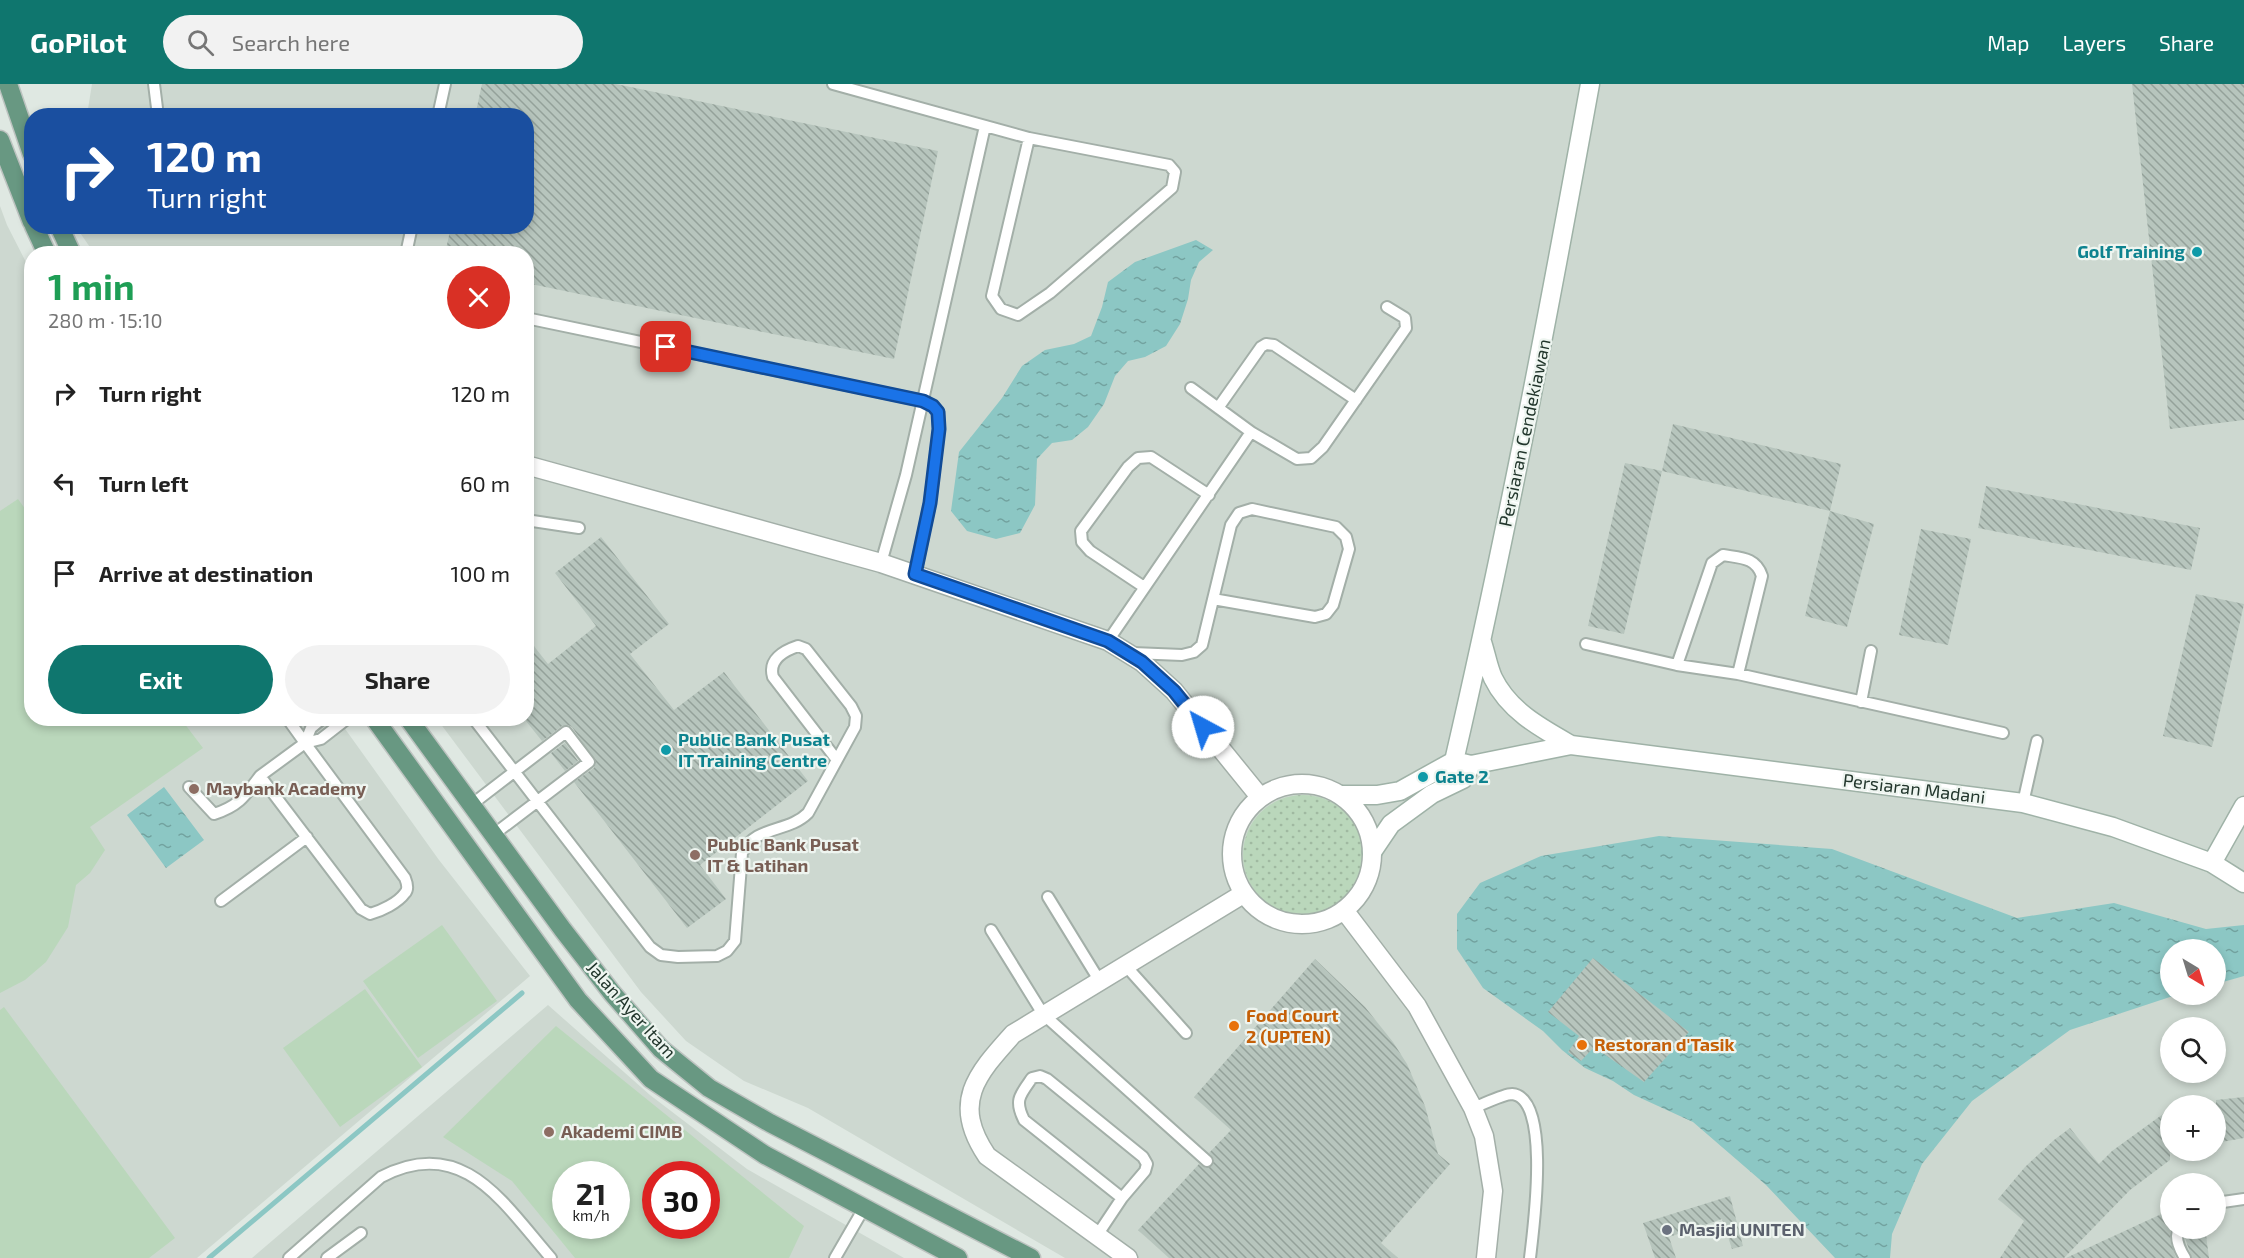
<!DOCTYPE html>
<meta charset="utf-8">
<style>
body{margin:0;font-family:"Exo 2",sans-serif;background:#f2f2f2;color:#222;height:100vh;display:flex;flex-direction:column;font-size:22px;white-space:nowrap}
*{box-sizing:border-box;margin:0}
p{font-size:20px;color:#767676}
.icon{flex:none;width:33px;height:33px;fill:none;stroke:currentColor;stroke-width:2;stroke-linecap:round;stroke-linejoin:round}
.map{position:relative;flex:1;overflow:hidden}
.side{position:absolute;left:24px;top:162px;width:510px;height:480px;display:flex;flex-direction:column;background:#fff;border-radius:24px;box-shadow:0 3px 9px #0003}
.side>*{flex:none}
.top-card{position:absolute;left:24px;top:24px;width:510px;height:126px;border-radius:24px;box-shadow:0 3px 9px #0003;background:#1a4fa0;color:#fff;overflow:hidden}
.needle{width:39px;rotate:142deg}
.tools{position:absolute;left:2160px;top:855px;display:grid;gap:12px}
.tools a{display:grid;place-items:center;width:66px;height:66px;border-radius:50%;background:#fff;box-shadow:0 3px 9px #0003;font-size:30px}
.speed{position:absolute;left:552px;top:1077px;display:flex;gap:12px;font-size:30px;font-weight:700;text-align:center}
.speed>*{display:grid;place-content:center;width:78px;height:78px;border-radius:50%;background:#fff;box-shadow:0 3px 9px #0003;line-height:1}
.speed small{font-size:15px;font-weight:400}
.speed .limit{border:9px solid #d22;background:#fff;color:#111}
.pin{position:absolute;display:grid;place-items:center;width:51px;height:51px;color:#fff;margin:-26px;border-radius:12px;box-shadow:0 3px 9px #0006}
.me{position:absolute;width:66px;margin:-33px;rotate:321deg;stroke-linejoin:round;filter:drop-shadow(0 0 4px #0008)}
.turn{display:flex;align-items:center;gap:21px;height:126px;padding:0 24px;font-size:27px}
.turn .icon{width:78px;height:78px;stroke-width:2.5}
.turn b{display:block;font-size:42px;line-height:51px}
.round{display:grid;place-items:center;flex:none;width:63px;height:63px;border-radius:32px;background:#f2f2f2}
.overview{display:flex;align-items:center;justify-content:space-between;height:102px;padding:0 24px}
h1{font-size:36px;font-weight:700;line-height:45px;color:#1e9e55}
.action{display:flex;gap:12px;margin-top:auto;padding:12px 24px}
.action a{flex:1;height:69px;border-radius:36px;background:#0f766e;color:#fff;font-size:24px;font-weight:700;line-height:69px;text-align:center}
.action a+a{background:#f2f2f2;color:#222}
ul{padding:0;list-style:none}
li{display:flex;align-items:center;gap:18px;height:90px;padding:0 24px}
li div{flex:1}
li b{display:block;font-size:22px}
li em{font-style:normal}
header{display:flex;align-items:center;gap:36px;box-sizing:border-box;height:84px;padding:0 30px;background:#0f766e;color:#fff}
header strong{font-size:28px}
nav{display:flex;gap:33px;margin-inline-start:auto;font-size:21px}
.search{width:420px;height:54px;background:#f2f2f2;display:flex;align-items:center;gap:15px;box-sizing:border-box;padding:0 21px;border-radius:33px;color:#767676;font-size:22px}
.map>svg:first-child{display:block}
.built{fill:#cdd8d0;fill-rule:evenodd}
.grass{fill:url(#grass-dots)}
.garden{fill:#bad7bb;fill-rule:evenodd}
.water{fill:url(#water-ripples)}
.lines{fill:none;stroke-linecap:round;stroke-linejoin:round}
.stream{stroke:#8cc7c4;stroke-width:5}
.building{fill:url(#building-back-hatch)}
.lane-casing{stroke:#a3afa8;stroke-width:14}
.street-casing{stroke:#a3afa8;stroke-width:21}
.secondary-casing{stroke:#9fb2a7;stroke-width:21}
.primary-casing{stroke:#bdc3c0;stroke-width:21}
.lane{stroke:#fff;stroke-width:10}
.street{stroke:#fff;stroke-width:18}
.secondary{stroke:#fff;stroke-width:18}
.primary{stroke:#689882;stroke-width:18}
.route-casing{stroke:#114b97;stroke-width:15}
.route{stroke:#1a73e8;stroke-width:10}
.culture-dot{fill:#0f9aa8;stroke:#eef5f0;stroke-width:2}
.education-dot{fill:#8d6e63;stroke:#eef5f0;stroke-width:2}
.food-dot{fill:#e8710a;stroke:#eef5f0;stroke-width:2}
.worship-dot{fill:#6b7280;stroke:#eef5f0;stroke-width:2}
.labels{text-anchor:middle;stroke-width:4.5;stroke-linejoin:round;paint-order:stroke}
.culture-label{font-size:18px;font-weight:bold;fill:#0d838f;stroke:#eef5f0;text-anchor:start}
.street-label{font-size:18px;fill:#22362c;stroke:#eef5f0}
.education-label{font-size:18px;font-weight:bold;fill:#785e54;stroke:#eef5f0;text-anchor:start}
.food-label{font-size:18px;font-weight:bold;fill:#c56008;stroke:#eef5f0;text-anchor:start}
.worship-label{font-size:18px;font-weight:bold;fill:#5b616d;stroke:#eef5f0;text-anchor:start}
</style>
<header>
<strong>GoPilot</strong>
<div class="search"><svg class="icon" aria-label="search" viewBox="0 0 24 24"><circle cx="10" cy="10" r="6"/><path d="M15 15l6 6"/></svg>Search here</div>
<nav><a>Map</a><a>Layers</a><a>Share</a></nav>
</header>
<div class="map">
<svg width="2244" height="1174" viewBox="0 0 2244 1174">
<defs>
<pattern id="grass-dots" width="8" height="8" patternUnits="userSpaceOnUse" patternTransform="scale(1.5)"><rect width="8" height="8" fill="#bad7bb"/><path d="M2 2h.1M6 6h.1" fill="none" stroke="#a0b9a1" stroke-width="1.8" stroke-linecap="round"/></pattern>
<pattern id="water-ripples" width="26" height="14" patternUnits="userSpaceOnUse" patternTransform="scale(1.5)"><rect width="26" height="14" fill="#8cc7c4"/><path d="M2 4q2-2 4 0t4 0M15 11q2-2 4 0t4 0" fill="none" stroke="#72a29f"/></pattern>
<pattern id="building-back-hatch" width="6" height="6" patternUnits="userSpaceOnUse" patternTransform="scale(1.5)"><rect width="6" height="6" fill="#b7c5bd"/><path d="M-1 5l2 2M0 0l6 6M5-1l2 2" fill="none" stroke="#94a19a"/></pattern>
</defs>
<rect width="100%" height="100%" fill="#dfe8e2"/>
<path class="built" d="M92,0h2152v1174h-1179l-257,-150 -64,-27 -58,-40 -45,-49 -204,-273 89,-1v-464l-432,-1 -18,-26 450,-1v-110l-439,-1zM2170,866h46v44h-46zM2170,944h46v44h-46zM2170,1022h46v44h-46zM2170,1100h46v44h-46z
M0,122l7,19 24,47 1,446 306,1 101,141 91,116 -333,282h-197z
M548,921l102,90 97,74 157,89h-652zM566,1090h50v52h-50zM656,1090h50v52h-50z"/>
<path class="grass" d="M1243 771a60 60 0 1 1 120 0a60 60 0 1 1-120 0Z"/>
<path class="garden" d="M18,415l13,18 1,201 149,1 22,29 -113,79 15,23 -15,23 -14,12 -8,42 -22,35 -21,18 -25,13v-482z
M442,841l55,76 -79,57 -55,-77z
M365,905l57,78 -82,60 -57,-79z
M4,923l171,231 -26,20h-149v-248z
M556,942l248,200 -15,32h-214l-63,-77 -69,-44zM616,1090v52h-50v-52zM656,1090h50v52h-50z"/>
<path class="water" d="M1196,156l17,10 -14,12 -8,18 -3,19 -8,25 -14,22 -21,11 -17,4 -13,15 -11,28 -16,23 -16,13 -20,3 -15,16 -2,46 -15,28 -24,6 -29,-8 -16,-20 8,-59 43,-54 20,-32 23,-16 29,-6 17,-8 11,-29 6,-25 27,-20z
M164,703l40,53 -38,28 -39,-53z
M1659,752l173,13 185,69 97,-15 92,26 38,-4v51l-28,8v-34h-46v44l6,1 -106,35 -98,71 -50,63 -30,70 -2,24h-55l-69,-73 -73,-63 -59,-27 -21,-14 -28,-13 -23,-18 -19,-19 -60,-43 -26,-39v-35l23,-31 61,-27z"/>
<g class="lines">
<path class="stream" d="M209,1174l313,-265"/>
</g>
<path class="building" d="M482,0h134l322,67 -44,208 -368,-76v-29h-81l6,-28h75v-110h-51z
M2132,0h112v336l-74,9z
M1673,340l168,40 -11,47 -168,-40z
M1625,379l37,8 -38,163 -36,-8z
M1986,402l214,42 -9,42 -213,-42z
M1830,427l44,13 -27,103 -42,-11z
M1921,445l50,10 -23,106 -49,-10z
M601,453l68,87 -39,30 44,56 50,-38 84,109 -108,84 26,34 -39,29 -113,-146 20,-14 2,-6 -24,-35 -4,-2 -6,1 -20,15 -16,-20v-85l22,28 48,-38 -41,-53z
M2196,510l48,10 -32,143 -49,-11z
M565,659l13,18 -13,10 -14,-18z
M1593,874l96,74 -45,50 -50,-35 -13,14 -13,-9 11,-16 -31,-24z
M1315,875l50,48 28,35 14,22 18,42 13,48 12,10 -69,79 17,15h-229l-31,-28 61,-66 7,4 6,-2 2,-7 -5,-6 22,-23 -37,-33z
M2244,1013v41l-28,5v-43z
M2170,1025v51l-40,30 -66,68h-64l24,-37 -26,-22 27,-32 29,-27 16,-12 29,36 13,-13z
M1730,1112l13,50 -11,3 -10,-30 -53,18 7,21h-21l-12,-35z
M2170,1126v30l6,18h-110z
M2186,1144h15l5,7 3,23h-17l-7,-20z"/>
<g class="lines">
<defs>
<path id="lane" d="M154,0l4,32
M833,0l196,54
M438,32l7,-32
M1029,54l140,27 6,7 -3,16 -122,105 -32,22 -17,-6 -9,-13z
M406,170l6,-28
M526,234l397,83 10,5 5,6 1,17 -9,74 -15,71
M1191,304l60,44
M1218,324l43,-61 5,-3 8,1 82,55
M526,436l53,8
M881,479l25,-88 79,-349
M1144,503l-54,-36 -8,-9 -1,-11 47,-64 10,-9 13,-1 58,38
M1108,557l143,-209 46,27 14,-1 12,-11 83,-119 -1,-10 -18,-11
M1586,560l91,21 61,9 265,59
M1133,569l49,2 12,-3 8,-7 29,-120 8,-12 13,-4 84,18 10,10 3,12 -16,56 -7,9 -11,3 -102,-18
M1677,581l35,-102 11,-8c17,3 33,2 39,21l-24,98
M1861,618l10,-51
M287,634l18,25 -45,33 101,133 9,5c11,-3 28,-11 35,-21 4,-4 2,-10 0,-15l-100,-135
M473,634l177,229 11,8 17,2 39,-1 10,-5 8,-10 7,-88c14,-28 46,-20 66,-40l47,-86 1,-11 -5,-10 -45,-57 -8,-3c-15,5 -30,14 -25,31l64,83
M305,659l16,-4 27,-21
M305,659l6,-15 12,-10
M189,703l25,27c25,-8 31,-18 46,-38
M2023,719l14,-62
M471,721l95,-73 23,30 -96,73
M1048,813l51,83
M221,817l86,-64
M991,846l52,84 164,147
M1125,881l61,68
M1473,1024c9,-3 30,-14 39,-14 40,3 21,137 18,164
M2216,1119l28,-4
M2179,1144c-5,9 1,22 6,30
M1098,1150l24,-36 23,-27 2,-7 -4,-7 -96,-78 -7,-3 -8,2c-12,17 -18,22 -8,42l98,78
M289,1174l92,-81c82,-43 122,26 170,81
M327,1174l34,-25
M835,1174l29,-50"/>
<path id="street" d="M526,381l355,98 227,78 34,21 32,29 86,106
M1232 770a70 70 0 1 1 140 0a70 70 0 1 1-140 0Z
M1344,826l73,96 56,102 11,28 9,55 -7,67
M1128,1174l-141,-102c-36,-53 -11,-81 26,-122l230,-140"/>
<path id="secondary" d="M1482,558c4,12 6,25 11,36 16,33 48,50 78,67
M1463,695l-9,-18c52,-224 95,-450 136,-677
M1341,711h36l23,-4 54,-30 17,4 100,-20 452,58 90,24 99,36 32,20
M1372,768l19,-28 41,-30 31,-15 6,-10
M2212,779l32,-57"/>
<path id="primary" d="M8,0l24,70
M0,56l32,82
M34,142l13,28
M59,142l13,28
M374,634l204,282 73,79 114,76 193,103
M408,634l155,212 49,63 49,56 48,39 61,35 261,135"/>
</defs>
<use href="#lane" class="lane-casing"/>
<use href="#street" class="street-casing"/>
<use href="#secondary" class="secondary-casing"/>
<use href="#primary" class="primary-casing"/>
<use href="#lane" class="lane"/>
<use href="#street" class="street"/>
<use href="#secondary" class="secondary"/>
<use href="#primary" class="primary"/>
</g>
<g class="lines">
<defs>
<path id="route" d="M666,263l257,54 10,5 5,6 1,17 -9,74 -15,71 193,67 34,21 32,29 29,36"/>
</defs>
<use href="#route" class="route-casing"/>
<use href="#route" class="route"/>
</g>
<g class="culture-dot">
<circle cx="2197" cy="168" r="6"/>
<circle cx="666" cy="666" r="6"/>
<circle cx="1423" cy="693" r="6"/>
</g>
<g class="education-dot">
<circle cx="194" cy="705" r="6"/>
<circle cx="695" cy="771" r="6"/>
<circle cx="549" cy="1048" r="6"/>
</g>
<g class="food-dot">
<circle cx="1234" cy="942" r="6"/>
<circle cx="1582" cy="961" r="6"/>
</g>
<circle class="worship-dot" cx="1667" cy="1146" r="6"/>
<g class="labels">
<g class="culture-label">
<text x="2185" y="174" text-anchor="end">Golf Training</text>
<text x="678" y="662">Public Bank Pusat<tspan x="678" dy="21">IT Training Centre</tspan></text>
<text x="1435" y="699">Gate 2</text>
</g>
<g class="street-label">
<text transform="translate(1525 349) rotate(-78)" y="6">Persiaran Cendekiawan</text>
<text transform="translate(1914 705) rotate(7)" y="6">Persiaran Madani</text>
<text transform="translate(631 926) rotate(48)" y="6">Jalan Ayer Itam</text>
</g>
<g class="education-label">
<text x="206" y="711">Maybank Academy</text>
<text x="707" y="767">Public Bank Pusat<tspan x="707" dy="21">IT &amp; Latihan</tspan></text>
<text x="561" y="1054">Akademi CIMB</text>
</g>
<g class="food-label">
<text x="1246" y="938">Food Court<tspan x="1246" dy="21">2 (UPTEN)</tspan></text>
<text x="1594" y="967">Restoran d'Tasik</text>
</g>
<g class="worship-label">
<text x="1679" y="1152">Masjid UNITEN</text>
</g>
</g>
</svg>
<div class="tools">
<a><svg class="needle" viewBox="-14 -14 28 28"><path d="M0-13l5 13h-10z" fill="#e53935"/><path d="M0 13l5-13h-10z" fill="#767676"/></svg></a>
<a><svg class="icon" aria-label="search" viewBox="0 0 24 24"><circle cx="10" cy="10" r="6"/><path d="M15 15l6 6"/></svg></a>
<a>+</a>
<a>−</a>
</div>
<div class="speed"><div>21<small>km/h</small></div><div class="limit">30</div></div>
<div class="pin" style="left:666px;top:263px;background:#d93025"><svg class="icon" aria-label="arrive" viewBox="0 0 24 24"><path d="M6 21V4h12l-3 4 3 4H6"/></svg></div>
<svg class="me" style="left:1203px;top:643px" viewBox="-20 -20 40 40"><circle r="19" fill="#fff"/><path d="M0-13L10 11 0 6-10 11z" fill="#1a73e8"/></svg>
<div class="top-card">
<div class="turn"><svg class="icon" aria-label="right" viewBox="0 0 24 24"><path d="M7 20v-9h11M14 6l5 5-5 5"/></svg><div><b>120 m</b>Turn right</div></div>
</div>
<section class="side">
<div class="overview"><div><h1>1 min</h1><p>280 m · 15:10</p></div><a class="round" style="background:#d93025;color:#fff"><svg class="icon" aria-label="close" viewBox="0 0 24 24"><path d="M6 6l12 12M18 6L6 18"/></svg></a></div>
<ul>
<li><svg class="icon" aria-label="right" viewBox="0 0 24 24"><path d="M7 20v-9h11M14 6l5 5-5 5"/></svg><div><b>Turn right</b></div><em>120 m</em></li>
<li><svg class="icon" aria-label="left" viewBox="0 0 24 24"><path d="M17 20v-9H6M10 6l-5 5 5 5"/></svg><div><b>Turn left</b></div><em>60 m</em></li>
<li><svg class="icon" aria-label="arrive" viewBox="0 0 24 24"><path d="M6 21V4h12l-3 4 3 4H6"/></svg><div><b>Arrive at destination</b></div><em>100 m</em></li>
</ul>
<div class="action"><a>Exit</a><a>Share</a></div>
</section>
</div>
